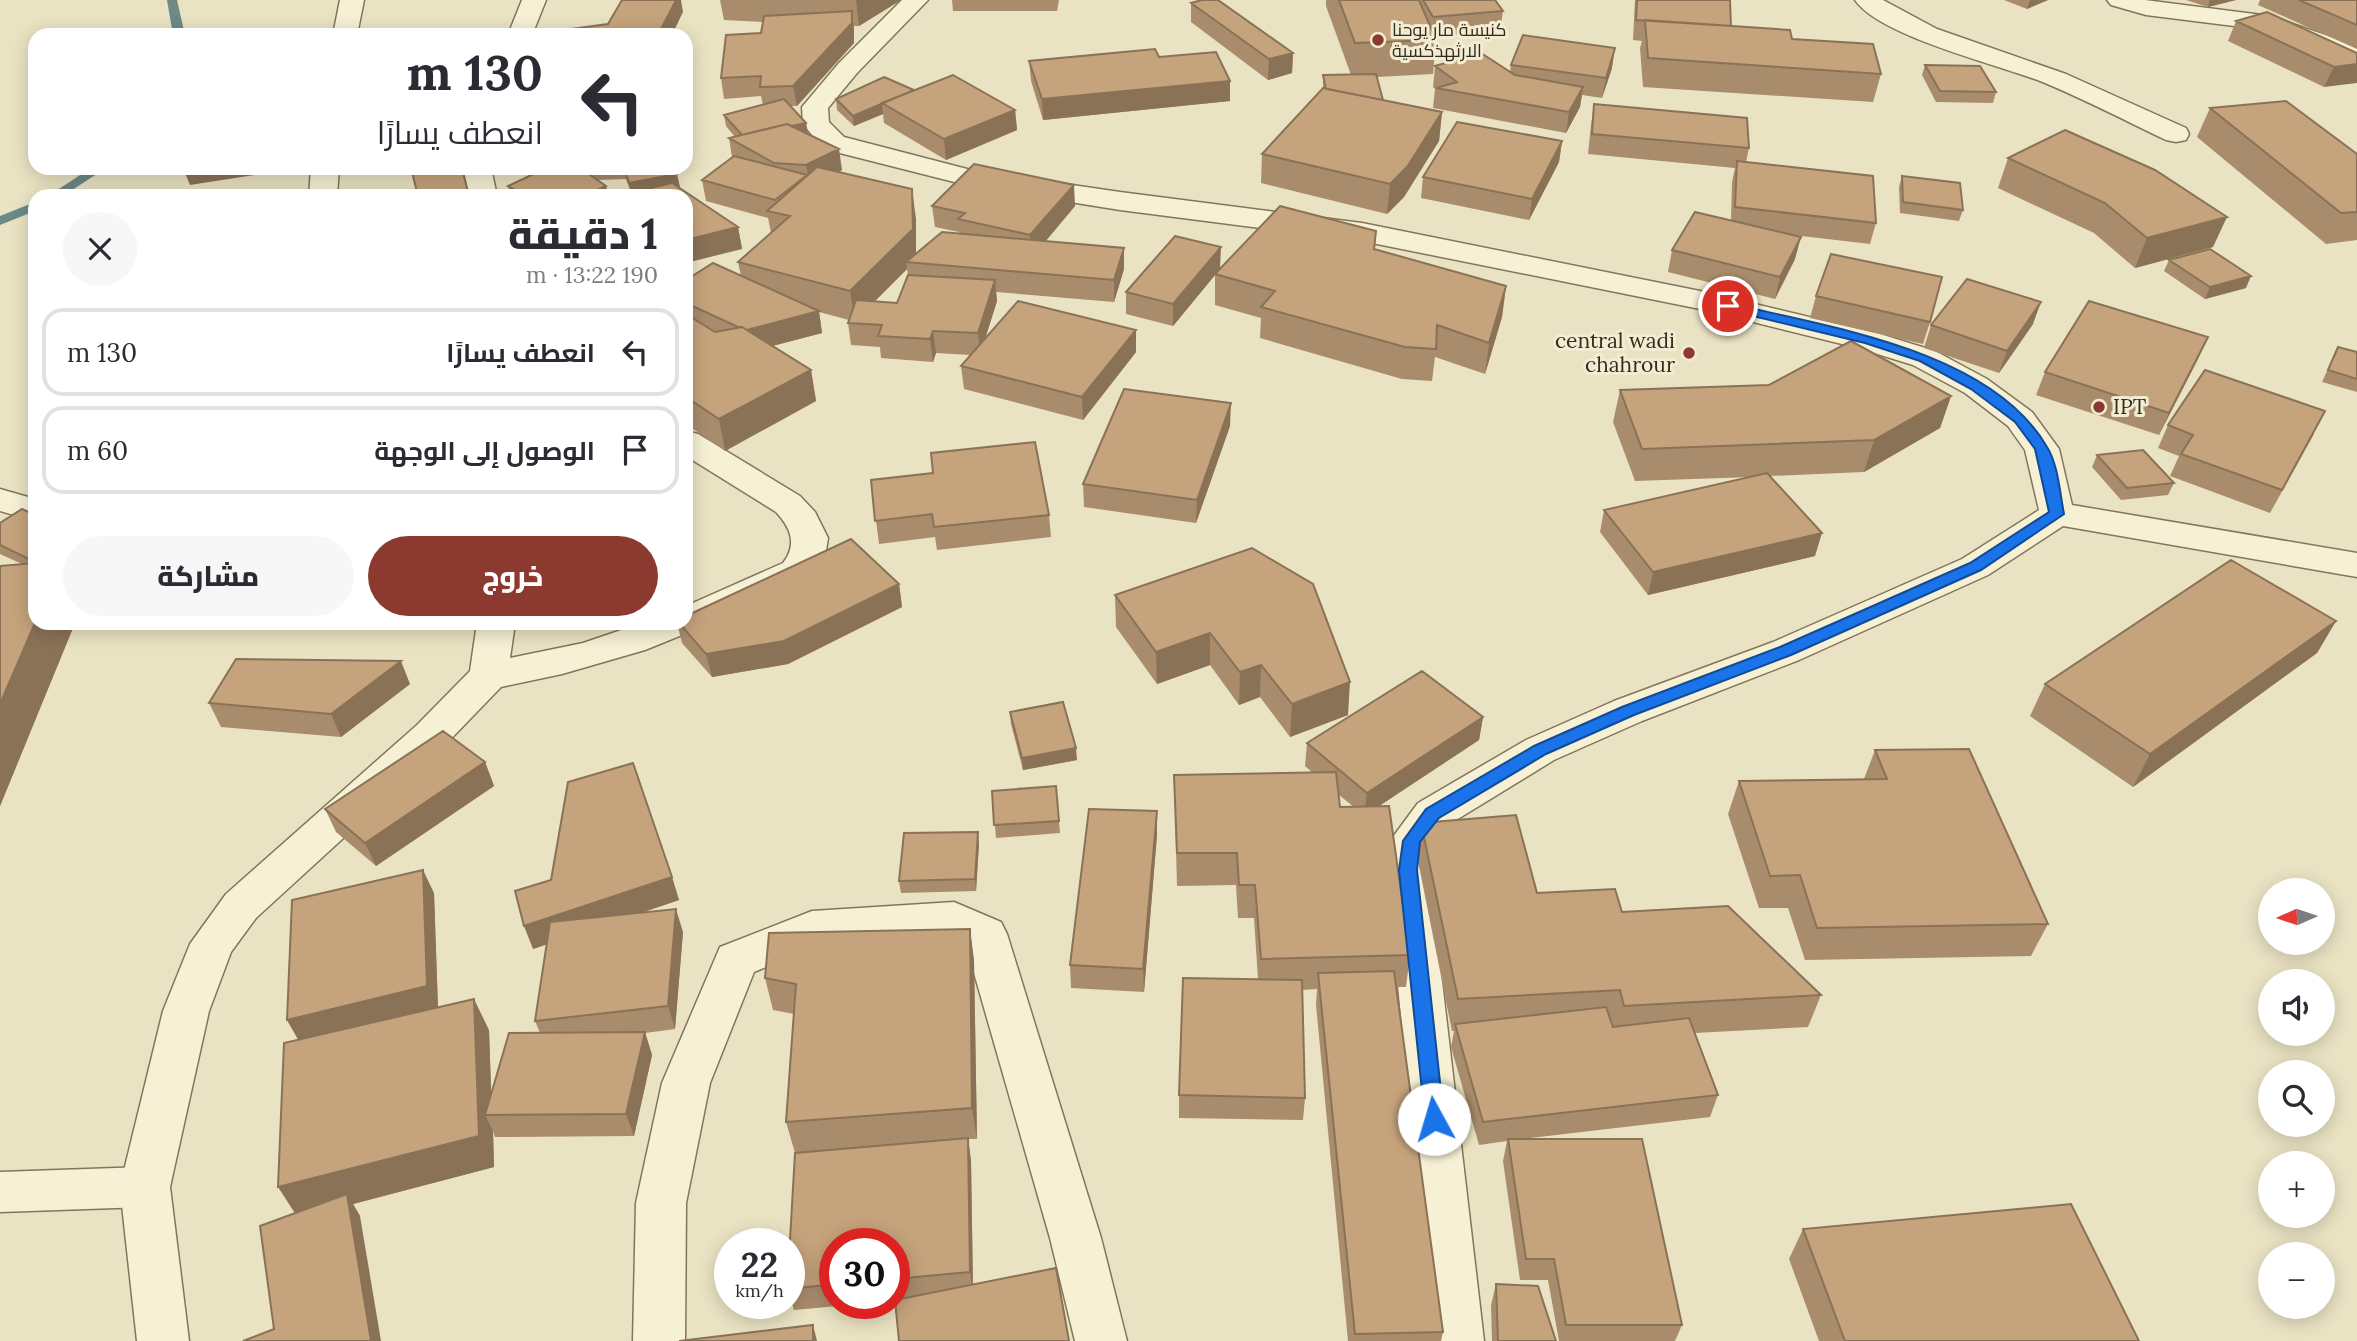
<!DOCTYPE html>
<html lang="ar">
<meta charset="utf-8">
<style>
body{margin:0;font-family:Lora,Cairo,serif;background:#f7f7f7;color:#2b2b33;direction:rtl;height:100vh;display:flex;flex-direction:column;font-size:26px;white-space:nowrap}
*{box-sizing:border-box;margin:0}
p{font-size:23px;color:#7c7c81}
.icon{flex:none;width:38px;height:38px;fill:none;stroke:currentColor;stroke-width:2;stroke-linecap:round;stroke-linejoin:round}
.map{position:relative;flex:1;overflow:hidden;direction:ltr}
.sheet{position:absolute;left:28px;top:189px;width:665px;height:441px;display:flex;flex-direction:column;background:#fff;border-radius:21px;box-shadow:0 4px 18px #0003;direction:rtl}
.sheet>*{flex:none}
.banner{position:absolute;left:28px;top:28px;width:665px;height:147px;border-radius:21px;box-shadow:0 4px 18px #0003;direction:rtl;background:#fff;color:#2b2b33;overflow:hidden}
.needle{width:46px;rotate:267deg}
.fabs{position:absolute;left:2258px;top:878px;display:grid;gap:14px}
.fabs a{display:grid;place-items:center;width:77px;height:77px;border-radius:50%;background:#fff;box-shadow:0 4px 18px #0003;font-size:35px}
.speed{position:absolute;left:714px;top:1228px;display:flex;gap:14px;font-size:35px;font-weight:700;text-align:center}
.speed>*{display:grid;place-content:center;width:91px;height:91px;border-radius:50%;background:#fff;box-shadow:0 4px 18px #0003;line-height:1}
.speed small{font-size:18px;font-weight:400}
.speed .limit{border:10px solid #d22;background:#fff;color:#111}
.pin{position:absolute;display:grid;place-items:center;width:60px;height:60px;color:#fff;margin:-30px;border:4px solid #fff;border-radius:50%;box-shadow:0 2px 7px #0007}
.me{position:absolute;width:77px;margin:-38px;rotate:354deg;stroke-linejoin:round;filter:drop-shadow(0 0 5px #0008)}
.turn{display:flex;align-items:center;gap:24px;height:147px;padding:0 35px;font-size:32px}
.turn .icon{width:91px;height:91px;stroke-width:2.5}
.turn b{display:block;font-size:49px;line-height:60px}
.round{display:grid;place-items:center;flex:none;width:74px;height:74px;border-radius:37px;background:#f7f7f7}
.head{display:flex;align-items:center;justify-content:space-between;height:119px;padding:0 35px}
h1{font-size:42px;font-weight:800;line-height:52px}
.primary-button{display:flex;gap:14px;margin-top:auto;padding:14px 35px}
.primary-button a{flex:1;height:80px;border-radius:42px;background:#8c3a30;color:#fff;font-size:28px;font-weight:800;line-height:80px;text-align:center}
.primary-button a+a{background:#f7f7f7;color:#2b2b33}
ul{padding:0;list-style:none}
li{display:flex;align-items:center;gap:21px;height:88px;margin:0 14px 10px;padding:0 21px;border:4px solid #e1e1e2;border-radius:21px}
li div{flex:1}
li b{display:block;font-size:26px}
li em{font-style:normal}
.map>svg:first-child{display:block}
.lines{fill:none;stroke-linecap:round;stroke-linejoin:round}
.stream{fill:#6d8a86;fill-rule:evenodd}
.service-casing{stroke:#83755b;stroke-width:3}
.minor-casing{stroke:#83755b;stroke-width:3}
.service{fill:#f6f0d5;fill-rule:evenodd}
.minor{fill:#f6f0d5;fill-rule:evenodd}
.wall{fill:#a98c6b;fill-rule:evenodd}
.shaded-wall{fill:#8a7257}
.building{fill:#c5a37c;stroke:#8a7257;stroke-width:2}
.route{fill:#1a73e8;stroke:#114b97;stroke-width:2}
.poi-dot{fill:#8c3a30;stroke:#f2ecd2;stroke-width:2.5}
.labels{text-anchor:middle;stroke-width:6;stroke-linejoin:round;paint-order:stroke}
.far-poi-label{font-size:18px;fill:#342b1e;stroke:#f2ecd2;text-anchor:start}
.poi-label{font-size:21px;fill:#342b1e;stroke:#f2ecd2;text-anchor:end}
</style>
<div class="map">
<svg width="2357" height="1341" viewBox="0 0 2357 1341">
<rect width="100%" height="100%" fill="#eae3c3"/>
<g class="lines">
<path class="stream" d="M167,0h10l8,35h-12z
M91,168h15l-43,28h-15z
M35,202v9l-35,14v-9z"/>
<defs>
<path id="service" d="M145,1167l16,6 7,14 -7,14 -16,6 -145,5v-40z"/>
<path id="minor" d="M340,0h24l-7,35h-24z
M522,0h24l-14,35h-24z
M902,0h26l-71,73 -29,35 1,14 15,15 127,33 149,22 242,31 343,69 175,42 55,17 52,28 45,33 27,37 13,56 285,48v24l-294,-51 -75,49 -189,85 -157,61 -88,39 -106,65 -16,20 -3,25 55,471h-52l-45,-471 3,-29 28,-38 108,-63 88,-39 159,-59 189,-83 77,-49 -14,-60 -17,-24 -43,-33 -52,-28 -55,-17 -153,-38 -343,-69 -242,-31 -150,-24 -146,-37 -21,-25 -1,-17 37,-44z
M1855,0h28l54,29 129,45 120,54 3,6 -3,6 -10,2 -10,-2c-40,-19 -80,-40 -121,-57 -44,-18 -165,-46 -190,-83z
M2107,0h38l125,16 87,30v17l-91,-33 -120,-15 -35,-10z
M311,168h28l-2,28h-28z
M463,168h28l6,28h-28z
M686,431l12,3 102,62 15,16 13,26 -3,19 -16,22 -26,15 -138,56 -83,24 -61,13 -56,58 -189,173 -25,34 -22,59 -39,176 19,154h-52l-17,-154 43,-176 27,-67 36,-50 191,-169 53,-54 7,-48h38l-5,35 73,-15 59,-20h44v-17l97,-43c15,-19 7,-36 -7,-51l-90,-56z
M0,489l35,10v22l-35,-10z
M954,902l47,20 6,12 94,304 26,103h-52l-25,-103 -84,-293 -17,-8 -133,9 -62,26 -44,111 -24,120 -1,138h-52l3,-138 26,-120 58,-136 92,-36z"/>
</defs>
<use href="#service" class="service-casing"/>
<use href="#minor" class="minor-casing"/>
<use href="#service" class="service"/>
<use href="#minor" class="minor"/>
</g>
<path class="wall" d="M720,0h181l-42,26h-5v17l-57,63h-7l16,17 1,11 35,36 -4,2 78,47v35l43,-20v-2l-24,-5 -3,-21h143l-29,35 78,28 -10,33 -118,-10 1,9 -12,38 151,13 -53,68 -119,-31 -3,-23 10,-11 -35,-2 -3,9 -52,-4 -1,-11 -29,-2 -3,-22 1,-3 -30,-8 3,21 -49,13 38,24 5,31 -91,50 -39,-27v-144l55,-4 -3,-14 33,-29 -3,-15 -62,-17 -4,-21 30,-23 -3,-19 6,-1 -9,-11 -2,-11 39,-10 -2,-9 -37,3 -3,-21 40,-45 2,-11 -39,-2zM907,269l1,7 -11,27 -23,-1z
M952,0h107l-2,11h-104z
M1326,0h169l8,11 -3,20 -65,5 1,4 -3,34 -56,3 6,23 59,12 -3,29 -35,56 -17,17 -126,-31 1,-29 61,-66v-13h28l-25,-69z
M1635,0h95l1,26 61,13 89,35 -8,28 -230,-15 -3,-39 2,-7 -9,-1z
M2004,0h44l-21,9z
M2186,0h50l-28,7z
M2260,0h97v49l-99,-44z
M1191,3l102,50 -1,20 -24,7 -77,-58z
M2236,21l121,32 -33,34 -96,-46z
M1159,57l71,24v20l-187,19 -12,-39 -2,-20z
M1511,65l101,3 -10,30 -20,-3 -2,12 -14,26 -133,-25 2,-19 -2,-2 2,-21 75,6z
M1925,65l71,27 -3,11 -57,-1 -14,-27z
M914,90l101,20 2,20 -71,30 -62,-37 -1,-9 -29,12 -17,-16 -1,-11z
M1594,104l155,44 -3,14 130,61 -6,21 -77,-9 2,24 -20,40 -107,-27 4,-22 59,-30 1,-38 3,-14 -147,-14 3,-29z
M2210,108l147,46v86l-31,4 -129,-107z
M1562,141l-3,21 -30,58 -108,-22 2,-21z
M2008,158l205,89 -78,21 -41,-35 -96,-45z
M498,168h177l5,20 58,39 4,22 -111,-56 -5,-14 -28,1 8,6 2,10h-98l-2,-10 31,-15 -39,1z
M1902,176l61,34 -4,11 -59,-8 -1,-26z
M1376,231l-1,18 131,37 -4,31 -17,57 -50,-17 -3,24 -30,-2 -142,-41 1,-20 -46,-13v-30l-42,51 -47,-12v-22z
M2169,260l77,28 -41,11 -41,-28z
M1816,296l114,26 -7,22 -113,-26z
M2033,324l-34,49 -75,-25 7,-23z
M2208,337l-49,98 -123,-40 9,-23z
M2338,347l19,5v40l-35,-10z
M1620,390l331,6 -11,32 -76,44 -94,4 45,80 -167,39 -48,-63 4,-22 147,-33 -116,4 -22,-59z
M2168,425l146,9 -44,79 -100,-37 9,-20 -21,-8z
M1230,426l-34,97 -112,-16 -1,-23z
M2097,455l77,28 -6,12 -47,5 -29,-33z
M871,480l178,35 2,22 -114,13 -2,-13 -56,7z
M35,515v108h40l-75,183v-240l22,-2 -22,-10v-31z
M1252,548l96,167 -58,22 -30,-40 -21,8 -29,-40 -53,19 -41,-57 -1,-32z
M899,584l3,23 -114,57 -76,13 -30,-34 -5,-20h9z
M2336,621l-19,32 -184,134 -103,-71 15,-32z
M410,684l-69,53 -120,-10 -12,-24z
M1010,712l67,48 -54,10 -12,-46z
M1483,717l-4,23 -100,66 31,149 -4,32h-10l47,345 -2,9h-93l-32,-336 1,-16 -15,1 3,108 -2,22 -124,-2v-23l79,-116 -4,-61h-16l-2,-33 -59,1 -3,-111 139,-2 -8,-7 2,-23zM1339,795l15,12h-14z
M1875,750l173,174 -17,32 -226,4 -17,-52h-29l-31,-94 11,-33 125,-2z
M485,762l9,24 -118,80 -40,-34 -11,-23z
M1056,786l4,47 -64,5 -4,-47z
M1157,811v24l-13,157 -73,-4 -1,-23z
M1421,823l116,70 85,19 199,83 -13,32 -113,6 23,62 -8,22 -188,22 160,186 -7,16h-116l-11,-61h-28l-17,-119 4,-20 -28,4 -28,-98 3,-16h-2l-35,-175z
M979,844l-3,47 -75,2 -2,-12z
M672,877l7,23 -35,12 39,20 -8,97 -30,4 7,22 -18,81 -139,1 -2,-6 1,36 -141,37 7,12 -86,113 21,-116 4,-173 -12,-20 147,-127 4,114 51,23 2,63 49,-60 -5,-12 12,-77 -14,5z
M970,929l4,32 3,178h-9l3,22 2,123 -79,17v-57h-59v60h25l-66,6 -5,-15v-38l64,-109 -58,5 -9,-31 8,-108 -21,-4 -8,-32z
M1803,1229l336,112h-320l-30,-82z
M1496,1284l60,57h-64l-1,-36z"/>
<path class="shaded-wall" d="M676,0h5l2,12 -11,23h-14z
M856,0h45l-42,26z
M2030,0h18l-21,9z
M2210,0h26l-28,7z
M852,11l2,20v12l-57,63 -4,-20z
M1615,48l-3,20 -10,30 4,-20z
M1293,53l-1,20 -24,7 1,-21z
M2357,64v19l-33,4 10,-20z
M1230,81v20l-187,19 -1,-21z
M1583,87l-3,20 -14,26 3,-21z
M882,104l1,10 -29,12 -1,-10z
M1015,110l2,20 -71,30 -2,-21z
M1442,112l-3,29 -35,56 -17,17 3,-30z
M806,123l2,10 -59,16 -4,-10z
M1562,141l-3,21 -30,58 3,-21z
M839,149l3,21 -32,16 -4,-21z
M183,168h85v5l-78,12z
M677,174l5,22h-50l-3,-13z
M1074,185l1,21 -43,51 -2,-22z
M606,186l2,10h-23z
M912,189l4,30v40l-10,3 1,7 -52,52 -5,-30z
M2227,217l-14,30 -78,21 12,-30z
M738,227l4,22 -56,14v-23z
M1801,237l-6,22 -20,40 5,-22z
M1221,247l-1,22 -47,57v-22z
M1124,248v21l-10,33v-22z
M2251,276l-5,12 -41,11 5,-12z
M995,280l2,21 -17,54 -2,-22z
M1506,286l-4,31 -17,57 4,-31z
M2041,302l-8,22 -34,49 8,-22z
M819,311l3,22 -73,19 -4,-22z
M1136,330v22l-53,68 -1,-23z
M933,331l3,22 -3,9 -3,-23z
M2208,337l-10,22 -39,76 10,-22z
M811,370l5,31 -91,50 -6,-32z
M1951,396l-11,32 -76,44 10,-32z
M1231,403l-1,23 -34,97 1,-23z
M1822,533l-7,23 -167,39 5,-23z
M899,584l3,23 -114,57 -76,13 -6,-23z
M2336,621l-19,32 -184,134 17,-33z
M35,623h40l-75,183v-102z
M1210,633v32l-53,19 -1,-32z
M401,661l9,23 -69,53 -10,-23z
M1261,665l-1,32 -21,8 1,-33z
M1350,682l-2,33 -58,22 2,-33z
M1483,717l-4,23 -115,76 3,-23z
M1076,748l1,12 -54,10 -1,-12z
M485,762l9,24 -118,80 -11,-23z
M1157,811v24l-13,157 -1,-23z
M978,832l1,12 -3,47 -1,-12z
M423,870l11,23 4,116 -138,34 -13,-23z
M672,877l7,23 -146,49 -9,-23z
M676,909l7,23 -8,97 -7,-23z
M970,929l4,32 3,178 -5,-31z
M474,999l15,31 3,85h-7l8,16 1,36 -141,37 7,12 21,125h-10l-73,-123 -20,-31z
M645,1032l7,23 -18,81 -8,-22z
M968,1138l3,23 2,133 -3,-22z
M813,1325l4,16h-4z"/>
<path class="building" d="M622,0h54l-18,35h-104l3,-4 51,-7z
M1202,0h16l75,53 -24,6 -78,-56z
M1339,0h80l17,40 -81,3z
M1423,0h72l8,11 -70,6z
M1637,0h93l1,26 -95,-6z
M2299,0h58v25z
M852,11v12l-59,63 -33,1 1,-11 -40,2 5,-43 35,-2 3,-17z
M2267,12l90,41v11l-23,3 -98,-46z
M1645,20l145,10 2,9 81,5 8,30 -233,-16z
M1523,35l92,13 -9,30 -95,-13z
M1155,49l4,8 57,-5 14,29 -188,18 -13,-38z
M1481,53l34,22 68,12 -14,25 -133,-24 21,-6 -22,-16z
M1925,65l55,1 16,26 -56,-1z
M1376,74l7,26 -57,-11 -3,-14z
M953,75l62,35 -71,29 -62,-36z
M884,77l30,13 -61,26 -17,-17z
M1323,88l119,24 -35,55 -17,17 -128,-30z
M784,99l22,24 -14,3 -5,-2 -45,11 -18,-20z
M2286,101l71,53v58l-16,1 -131,-105z
M1594,104l153,14 2,30 -157,-14z
M1457,122l105,19 -30,58 -109,-22z
M787,124l52,25 -33,16 -32,-2 -45,-25z
M2065,130l90,40 72,47 -80,21 -42,-35 -97,-45z
M734,156l73,19 -32,25 -73,-20z
M1737,161l136,15 3,47 -141,-16z
M974,164l100,21 -44,50 -72,-16 7,-6 -33,-7z
M817,167l95,22 1,40 -63,62 -112,-29 52,-46 -23,-5z
M411,168h51l7,28h-51z
M546,168h34l26,18 -21,10h-59l-18,-10z
M624,168h51l2,6 -48,9z
M1902,176l58,7 3,27 -60,-8z
M672,183l66,44 -52,13v-44h-68z
M1280,206l96,25 -2,18 132,37 -17,57 -52,-18 -1,24 -31,-2 -144,-40 14,-16 -60,-17z
M1695,212l106,25 -21,40 -108,-27z
M942,232l182,16 -10,32 -208,-18z
M1175,236l46,11 -48,57 -47,-12z
M2210,249l41,27 -41,11 -41,-27z
M1831,254l111,23 -12,45 -114,-26z
M713,263l106,48 -72,19 -5,-3h-4l-52,-24v-23z
M908,275l87,5 -17,53 -45,-2 -3,8 -52,-3 4,-11 -34,-2 8,-23 41,3z
M1967,279l74,23 -34,49 -76,-26z
M1018,301l118,29 -54,67 -121,-31z
M2089,301l119,36 -39,76 -124,-41z
M686,314l29,18 27,-5 69,43 -92,49 -33,-22z
M1851,341l100,55 -77,44 -232,9 -22,-59 149,-5z
M2338,347l19,5v27l-29,-9z
M2205,370l120,41 -43,79 -101,-36 12,-19 -25,-10z
M1124,389l107,14 -34,97 -114,-16z
M1035,442l14,73 -115,12 -2,-13 -57,7 -4,-41 62,-7 -2,-20z
M2143,450l31,33 -47,5 -30,-33z
M1767,473l55,60 -169,39 -49,-62z
M22,509l13,6v47l-35,-17v-22z
M851,539l48,45 -115,57 -78,13 -27,-31h7v-7z
M1252,548l61,36 37,98 -58,22 -31,-39 -21,7 -30,-39 -54,19 -41,-57z
M2231,560l105,61 -186,133 -105,-70z
M35,563v60l-35,81v-138z
M236,659l165,2 -70,53 -122,-11z
M1422,671l61,46 -116,76 -60,-50z
M1063,702l13,46 -54,10 -12,-46z
M443,731l42,31 -120,81 -40,-34z
M1969,749l79,175 -231,4 -17,-53 -30,1 -31,-95 148,-2 -12,-29z
M633,763l39,114 -148,49 -9,-35 36,-11 17,-98z
M1336,772l4,35 49,-1 21,149 -149,4 -6,-74h-16l-2,-32h-60l-3,-78z
M1056,786l3,35 -65,4 -2,-34z
M1089,809l68,2 -14,158 -73,-4z
M1516,815l21,78 78,-4 7,23 106,-6 93,89 -197,11 -4,-16 -162,9 -37,-176z
M978,832l-3,47 -76,2 5,-48z
M423,870l4,116 -140,34 5,-120z
M676,909l-8,97 -133,15 15,-99z
M970,929l2,179 -186,14 10,-138 -31,-6 4,-45z
M1394,971l49,361 -88,2 -37,-361z
M1183,978l119,2 3,118 -126,-3z
M474,999l5,137 -201,51 6,-144z
M1606,1007l7,20 76,-9 29,77 -235,27 -28,-98z
M645,1032l-19,82 -141,1 24,-82z
M968,1138l2,134 -76,7v-35h-59v40l-46,5v-32l6,-104z
M1508,1139h134l40,186h-116l-12,-66h-28z
M347,1194l24,147h-128l31,-12 -14,-103z
M2071,1204l68,137h-294l-42,-112z
M1056,1268l13,73h-170l-4,-41z
M1496,1284l42,2 18,55h-58z
M813,1325v16h-134z"/>
<path class="route" d="M1728,303c100,24 263,47 319,144 11,17 13,47 17,67l-83,56 -190,85 -157,60 -88,39 -107,64 -19,24 -3,28 27,249 -2,6 -8,3 -7,-3 -2,-6 -26,-249 4,-29 23,-32 108,-63 88,-39 158,-60 190,-84 79,-51 -14,-63 -20,-27 -44,-33 -51,-28 -55,-18 -141,-34 -2,-3z"/>
<g class="poi-dot">
<circle cx="1378" cy="40" r="7"/>
<circle cx="1689" cy="353" r="7"/>
<circle cx="2099" cy="407" r="7"/>
</g>
<g class="labels">
<g class="far-poi-label">
<text x="1392" y="36">كنيسة مار يوحنا<tspan x="1392" dy="21">الارثهذكسية</tspan></text>
</g>
<g class="poi-label">
<text x="1675" y="348">central wadi<tspan x="1675" dy="24">chahrour</tspan></text>
<text x="2113" y="414" text-anchor="start">IPT</text>
</g>
</g>
</svg>
<div class="fabs">
<a><svg class="needle" viewBox="-14 -14 28 28"><path d="M0-13l5 13h-10z" fill="#e53935"/><path d="M0 13l5-13h-10z" fill="#7c7c81"/></svg></a>
<a><svg class="icon" aria-label="sound" viewBox="0 0 24 24"><path d="M4 9h4l5-4v14l-5-4H4zM17 9q2 3 0 6"/></svg></a>
<a><svg class="icon" aria-label="search" viewBox="0 0 24 24"><circle cx="10" cy="10" r="6"/><path d="M15 15l6 6"/></svg></a>
<a>+</a>
<a>−</a>
</div>
<div class="speed"><div>22<small>km/h</small></div><div class="limit">30</div></div>
<div class="pin" style="left:1728px;top:306px;background:#d93025"><svg class="icon" aria-label="arrive" viewBox="0 0 24 24"><path d="M6 21V4h12l-3 4 3 4H6"/></svg></div>
<svg class="me" style="left:1434px;top:1119px" viewBox="-20 -20 40 40"><circle r="19" fill="#fff"/><path d="M0-13L10 11 0 6-10 11z" fill="#1a73e8"/></svg>
<div class="banner">
<div class="turn"><svg class="icon" aria-label="left" viewBox="0 0 24 24"><path d="M17 20v-9H6M10 6l-5 5 5 5"/></svg><div><b>130 m</b>انعطف يسارًا</div></div>
</div>
<section class="sheet">
<div class="head"><div><h1>1 دقيقة</h1><p>190 m · 13:22</p></div><a class="round"><svg class="icon" aria-label="close" viewBox="0 0 24 24"><path d="M6 6l12 12M18 6L6 18"/></svg></a></div>
<ul>
<li><svg class="icon" aria-label="left" viewBox="0 0 24 24"><path d="M17 20v-9H6M10 6l-5 5 5 5"/></svg><div><b>انعطف يسارًا</b></div><em>130 m</em></li>
<li><svg class="icon" aria-label="arrive" viewBox="0 0 24 24"><path d="M6 21V4h12l-3 4 3 4H6"/></svg><div><b>الوصول إلى الوجهة</b></div><em>60 m</em></li>
</ul>
<div class="primary-button"><a>خروج</a><a>مشاركة</a></div>
</section>
</div>
